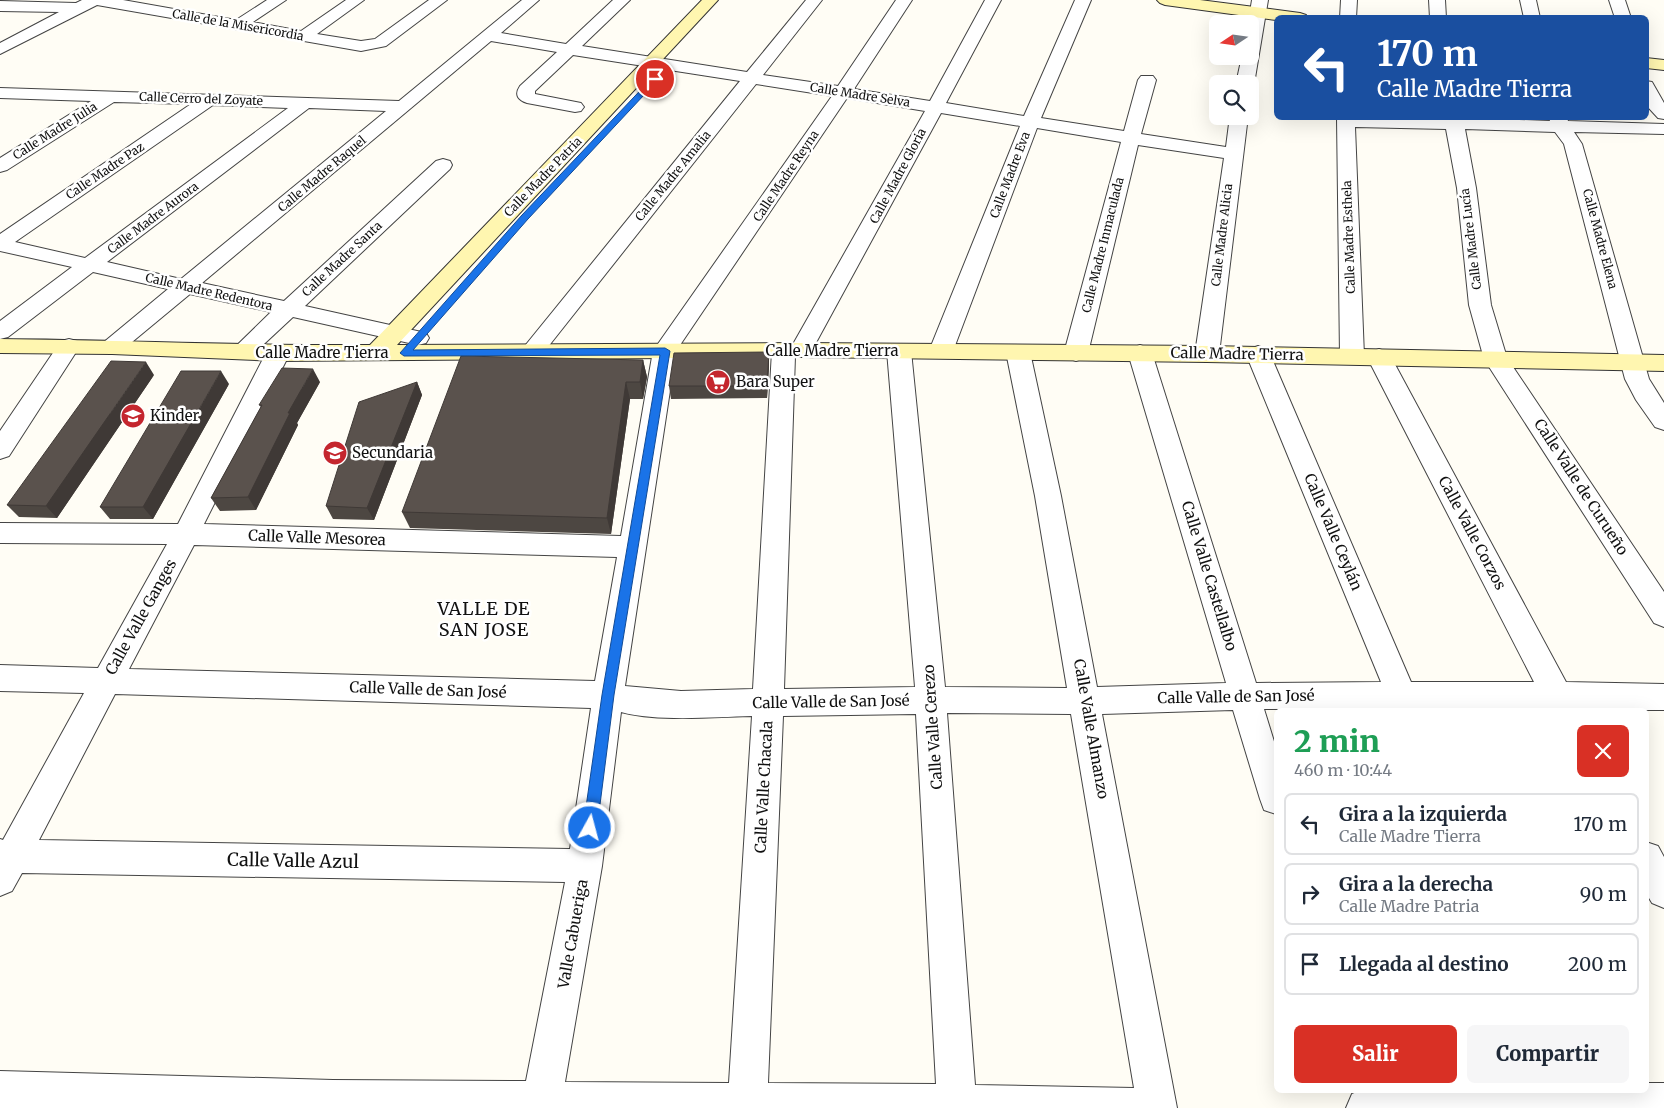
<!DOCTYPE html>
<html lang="es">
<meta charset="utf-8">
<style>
body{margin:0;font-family:Merriweather,serif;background:#f6f6f7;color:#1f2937;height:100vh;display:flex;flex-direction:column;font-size:19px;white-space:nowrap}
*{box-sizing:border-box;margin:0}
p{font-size:16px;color:#747a83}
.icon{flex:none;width:28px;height:28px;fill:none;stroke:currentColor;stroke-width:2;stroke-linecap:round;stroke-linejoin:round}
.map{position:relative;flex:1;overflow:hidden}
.drawer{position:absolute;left:1274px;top:708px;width:375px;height:385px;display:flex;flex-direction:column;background:#fff;border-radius:8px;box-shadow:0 5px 20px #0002}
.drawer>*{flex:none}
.top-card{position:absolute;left:1274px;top:15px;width:375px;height:105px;border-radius:8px;box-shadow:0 5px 20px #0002;background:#1a4fa0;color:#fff;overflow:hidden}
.needle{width:32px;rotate:257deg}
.controls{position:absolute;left:1209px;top:15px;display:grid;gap:10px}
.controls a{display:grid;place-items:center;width:50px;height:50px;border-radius:8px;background:#fff;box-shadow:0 5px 20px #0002;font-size:25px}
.pin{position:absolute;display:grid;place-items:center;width:42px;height:42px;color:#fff;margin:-21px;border:2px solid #fff;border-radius:50%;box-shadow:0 1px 5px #0007}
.me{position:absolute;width:55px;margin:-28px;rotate:7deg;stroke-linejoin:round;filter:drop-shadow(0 0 4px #0008)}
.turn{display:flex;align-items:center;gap:18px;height:105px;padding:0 20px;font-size:22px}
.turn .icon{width:65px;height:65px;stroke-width:2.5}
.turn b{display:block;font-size:35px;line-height:42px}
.round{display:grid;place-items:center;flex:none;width:52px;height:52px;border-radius:8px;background:#f6f6f7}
.headline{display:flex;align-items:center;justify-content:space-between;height:85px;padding:0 20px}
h1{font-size:30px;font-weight:800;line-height:38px;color:#1e9e55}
.primary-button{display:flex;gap:10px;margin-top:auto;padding:10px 20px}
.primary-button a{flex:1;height:58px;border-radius:8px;background:#d93025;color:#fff;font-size:20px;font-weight:800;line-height:58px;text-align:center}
.primary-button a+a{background:#f6f6f7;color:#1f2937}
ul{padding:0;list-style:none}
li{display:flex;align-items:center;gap:15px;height:62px;margin:0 10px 8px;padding:0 10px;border:2px solid #e0e1e3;border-radius:8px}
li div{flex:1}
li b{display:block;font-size:19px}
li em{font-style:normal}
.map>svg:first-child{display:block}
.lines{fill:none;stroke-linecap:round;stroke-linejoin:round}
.street-casing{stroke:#444;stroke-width:2}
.secondary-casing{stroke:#333;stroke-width:2}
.street{fill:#fff;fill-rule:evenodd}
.secondary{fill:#fff6b0;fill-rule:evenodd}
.wall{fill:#4d4742}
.shaded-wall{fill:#3f3936}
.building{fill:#5a524d;stroke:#3f3936}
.route{fill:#1a73e8;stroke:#114b97}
.labels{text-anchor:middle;stroke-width:5;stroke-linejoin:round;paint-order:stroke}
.far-street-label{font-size:12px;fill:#111;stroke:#fff}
.street-label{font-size:15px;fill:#111;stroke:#fff}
.poi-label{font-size:15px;fill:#111;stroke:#fff;text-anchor:start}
.quarter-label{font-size:18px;letter-spacing:1px;fill:#111;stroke:#fff}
.near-street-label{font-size:18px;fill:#111;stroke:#fff}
</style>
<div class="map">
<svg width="1664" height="1108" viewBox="0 0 1664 1108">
<rect width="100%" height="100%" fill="#fffdf5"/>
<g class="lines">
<defs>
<path id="street" d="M82,0h41l113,20 31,-20h19l-33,22 48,9 45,-31h18l-47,34 44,7 14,-2 54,-39h18l-61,46 -25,5 -264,-46 -97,49v-11l59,-31 -59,-1v-10l76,2z
M522,0h17l-38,33 65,11 47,-44h17l-48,46 165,26 59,-72h16l-59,75 75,11 58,-86h16l-58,89 76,12 55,-101h16l-55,103 78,13 51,-116h16l-50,118 83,13 14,-51 3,-4h12l3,4 -15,54 85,13 4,-31h18l-29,238 -4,5 -8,3 -8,-3 -4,-5 29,-196 -86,-13 -50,208 -4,5 -8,3 -8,-3 -4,-5 57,-211 -84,-14 -84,223 -4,5 -8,2 -8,-2 -4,-5 91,-225 -79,-13 -129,237 -3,5 -8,2 -6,-1 -11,333 131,-2 -28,-336 4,-5 8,-2 8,2 4,5 34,336 122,1 -32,-192 -29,-144 4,-5 8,-2 8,2 4,5 31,144 36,191 129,-4 -98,-330 4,-5 8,-3 8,3 4,5 104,330 125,-1 -135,-328 4,-5 8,-3 8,3 4,5 141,328h123l-167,-325 4,-5 8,-3 8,3 4,5 175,325 98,2v26h-115l-1,-2 -284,1 12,39v66l-12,-4 -4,-11 -27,-89 -131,4 75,394h-1177v-37l333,9 193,1 39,-199 -543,-9 -10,18 -12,5v-57l3,1 81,-147 -84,-2v-26l98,3 69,-124 -167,-1v-20l178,1 88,-171 4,-5 8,-3 8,3 4,5 -86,171 417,12 32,-185 179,-255 -76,-12 -216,273 -8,2 -8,-2 -4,-5 4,-5 216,-266 -167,-26 -38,36v3l46,9 3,4 -3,4 -6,1 -48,-9c-9,-3 -13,-8 -7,-17l37,-34 -66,-11 -289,242 82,18 152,-140 7,-2 7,2 2,4 -2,4 -145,137 121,27 3,5 -3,5 -8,2 -125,-28 -43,40 -8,2 -8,-2 -4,-5 41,-40 -81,-18 -70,58 -8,2 -8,-2 -3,-5 3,-5 64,-53 -75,-17 -85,65 -8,2v-18l72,-54 -72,-16v-17l191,-130 -77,-2 -107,68 -7,2v-14l91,-57 -91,-3v-10l399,13zM847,98l78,13 -133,235 -8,-2 -8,2 -4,5 -19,338 -72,2 -56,-5 51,-335zM213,105l75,3 -203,150 -70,-16zM309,108l77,3 -205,168 -74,-17zM194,545l423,12 -22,124 -466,-12zM115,694l476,14 -21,141 -531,-9zM621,712c36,10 93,5 131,4l-23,367 -164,-1 37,-216zM947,713l124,1 63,374 -159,-3zM916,714l20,370 -168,-1 15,-367z
M1252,0h16l-14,84 -4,4v-4h-14l6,-28h8v-32h-2z
M1341,0h16l-1,18h-16z
M1429,0h16l1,18h-16z
M1520,0h16l4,18h-16z
M1609,0h16l6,18h-16z
M1646,81l6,1 12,21v16l-6,-1 -12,-13z
M1337,118h125l88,3 -1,-3h18l1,3 96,3v10l-90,-2 8,12 67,235 15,24v27l-9,-3 -19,-27 -11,-21 -61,-235 -9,-12 -90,-3 11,59 15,117 16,53 157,234v35l-10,-4 -170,-264 -15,-54 -12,-117 -11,-59 -91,-2 9,229 -4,5 -8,3 -8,-3 -4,-5z
M69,339l8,2 3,5 -71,110 -9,3v-28l61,-90z
M1646,842l12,4 6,11v51l-12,-5 -6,-10z
M1646,1083h18v25h-318l6,-14 9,-4h285z"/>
<path id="secondary" d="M702,0h16l-321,345 404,-2 406,3 457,9v16l-457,-9 -406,-5 -523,4 -166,-7 -112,-1v-14c124,1 247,7 370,6z
M1157,0h43l100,13 6,2 1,3h-31v2l-111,-15 -5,-2z
M1646,58l18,2v10l-18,-2z"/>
</defs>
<use href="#street" class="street-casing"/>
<use href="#secondary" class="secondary-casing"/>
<use href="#street" class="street"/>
<use href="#secondary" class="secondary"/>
</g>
<path class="wall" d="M769,352v13l-2,33 -96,1 -2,-13z
M643,360l4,17 -4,22h-13l-19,135 -201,-6 -8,-16z
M154,375l-97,143 -38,-1 -12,-12z
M320,382l-23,41 1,2 -42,85 -36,1 -9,-13 50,-91 -2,-2z
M417,382l5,13 -48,125 -41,-1 -7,-13z
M229,384l-76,135h-43l-10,-12z"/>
<path class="shaded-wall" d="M769,352v13l-2,33v-12z
M643,360l4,17 -4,22 -3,-17z
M146,362l8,13 -97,143 -11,-12z
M313,369l7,13 -23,41 1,2 -42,85 -8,-13 40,-84z
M221,371l8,13 -76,135 -10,-12z
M417,382l5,13 -48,125 -7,-12z
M626,382l4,17 -19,135 -4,-16z"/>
<path class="building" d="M769,352l-2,34h-98l5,-33z
M461,356l182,4 -3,22h-14l-19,136 -205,-6z
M111,361l35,1 -100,144 -39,-1z
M282,368l31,1 -25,44h2l-42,84 -37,1 51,-93h-3z
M181,371h40l-78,136h-43z
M417,382l-50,126 -41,-2 33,-104z"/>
<path class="route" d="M653,77l6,2 -131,140 -115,131 252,-2 5,3 -56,344 -17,133 -2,5 -5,2 -5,-2 -2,-5 19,-133 58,-340 -256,1 -4,-3 122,-138z"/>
<defs>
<symbol id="supermarket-disc" viewBox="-11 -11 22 22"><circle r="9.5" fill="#c4262e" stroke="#fff"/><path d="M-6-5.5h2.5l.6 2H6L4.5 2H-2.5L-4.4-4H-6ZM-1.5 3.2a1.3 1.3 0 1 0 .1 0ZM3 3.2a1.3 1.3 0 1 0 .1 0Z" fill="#fff"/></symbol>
<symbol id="school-disc" viewBox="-11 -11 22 22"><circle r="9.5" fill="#c4262e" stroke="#fff"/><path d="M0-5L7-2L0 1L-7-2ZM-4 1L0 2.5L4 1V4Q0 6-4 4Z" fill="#fff"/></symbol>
</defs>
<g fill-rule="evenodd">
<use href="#supermarket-disc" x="704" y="368" width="28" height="28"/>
<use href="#school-disc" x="119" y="402" width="28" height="28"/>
<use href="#school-disc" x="321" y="439" width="28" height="28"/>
</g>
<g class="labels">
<g class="far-street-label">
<text transform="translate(238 25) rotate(10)" y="4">Calle de la Misericordia</text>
<text transform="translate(860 95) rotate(9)" y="4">Calle Madre Selva</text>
<text transform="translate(201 99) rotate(2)" y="4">Calle Cerro del Zoyate</text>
<text transform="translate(55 131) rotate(-32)" y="4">Calle Madre Julia</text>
<text transform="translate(105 171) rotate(-34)" y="4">Calle Madre Paz</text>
<text transform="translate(322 174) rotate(-40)" y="4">Calle Madre Raquel</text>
<text transform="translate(1010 175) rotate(-69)" y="4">Calle Madre Eva</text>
<text transform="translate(673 176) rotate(-51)" y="4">Calle Madre Amalia</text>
<text transform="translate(786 176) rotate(-56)" y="4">Calle Madre Reyna</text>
<text transform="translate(898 176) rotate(-62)" y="4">Calle Madre Gloria</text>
<text transform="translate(543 177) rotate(-46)" y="4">Calle Madre Patria</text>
<text transform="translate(153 218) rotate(-37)" y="4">Calle Madre Aurora</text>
<text transform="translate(1222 235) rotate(-83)" y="4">Calle Madre Alicia</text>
<text transform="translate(1349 237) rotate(-92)" y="4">Calle Madre Esthela</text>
<text transform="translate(1471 239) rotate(-97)" y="4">Calle Madre Lucía</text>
<text transform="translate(1600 239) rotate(75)" y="4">Calle Madre Elena</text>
<text transform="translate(1103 245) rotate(-76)" y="4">Calle Madre Inmaculada</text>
<text transform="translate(342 259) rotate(-43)" y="4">Calle Madre Santa</text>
<text transform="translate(209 292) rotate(13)" y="4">Calle Madre Redentora</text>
</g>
<g class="street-label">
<text x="832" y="356">Calle Madre Tierra</text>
<text x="322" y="358">Calle Madre Tierra</text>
<text transform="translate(1237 354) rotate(1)" y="5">Calle Madre Tierra</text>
<text transform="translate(1581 487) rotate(57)" y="5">Calle Valle de Curueño</text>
<text transform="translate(1333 532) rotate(67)" y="5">Calle Valle Ceylán</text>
<text transform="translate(1472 533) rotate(62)" y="5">Calle Valle Corzos</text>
<text transform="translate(317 538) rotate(2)" y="5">Calle Valle Mesorea</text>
<text transform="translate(1209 576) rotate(73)" y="5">Calle Valle Castellalbo</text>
<text transform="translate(141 617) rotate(-61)" y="5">Calle Valle Ganges</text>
<text transform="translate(428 690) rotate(2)" y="5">Calle Valle de San José</text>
<text transform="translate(1236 697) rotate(-1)" y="5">Calle Valle de San José</text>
<text transform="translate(831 702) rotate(-1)" y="5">Calle Valle de San José</text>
<text transform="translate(933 727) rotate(-94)" y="5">Calle Valle Cerezo</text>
<text transform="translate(1091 729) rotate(80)" y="5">Calle Valle Almanzo</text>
<text transform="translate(764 787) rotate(-87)" y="5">Calle Valle Chacala</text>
<text transform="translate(573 934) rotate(-80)" y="5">Valle Cabueriga</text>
</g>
<g class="poi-label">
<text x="736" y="387">Bara Super</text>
<text x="150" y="421">Kinder</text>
<text x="352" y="458">Secundaria</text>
</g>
<g class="quarter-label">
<text x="484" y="615">VALLE DE<tspan x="484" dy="21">SAN JOSE</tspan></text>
</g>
<g class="near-street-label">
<text transform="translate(293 861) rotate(1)" y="6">Calle Valle Azul</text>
</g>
</g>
</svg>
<div class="controls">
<a><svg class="needle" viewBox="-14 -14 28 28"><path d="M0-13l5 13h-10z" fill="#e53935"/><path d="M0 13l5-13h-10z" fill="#747a83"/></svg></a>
<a><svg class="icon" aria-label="search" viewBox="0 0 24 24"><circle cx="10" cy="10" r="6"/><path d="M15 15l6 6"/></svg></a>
</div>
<div class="pin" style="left:655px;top:79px;background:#d93025"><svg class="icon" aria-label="arrive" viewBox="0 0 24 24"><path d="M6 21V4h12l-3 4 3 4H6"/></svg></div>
<svg class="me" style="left:590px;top:828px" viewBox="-20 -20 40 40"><circle r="17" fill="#1a73e8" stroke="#fff" stroke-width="3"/><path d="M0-11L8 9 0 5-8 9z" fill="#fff"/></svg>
<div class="top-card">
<div class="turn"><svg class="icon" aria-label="left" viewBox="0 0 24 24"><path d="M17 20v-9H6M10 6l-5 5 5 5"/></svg><div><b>170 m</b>Calle Madre Tierra</div></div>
</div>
<section class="drawer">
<div class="headline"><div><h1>2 min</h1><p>460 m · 10:44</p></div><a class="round" style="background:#d93025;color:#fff"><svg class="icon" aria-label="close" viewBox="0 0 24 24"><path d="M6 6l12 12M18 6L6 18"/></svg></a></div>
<ul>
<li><svg class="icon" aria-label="left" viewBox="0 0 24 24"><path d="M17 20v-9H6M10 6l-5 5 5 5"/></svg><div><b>Gira a la izquierda</b><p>Calle Madre Tierra</p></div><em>170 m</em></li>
<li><svg class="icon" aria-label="right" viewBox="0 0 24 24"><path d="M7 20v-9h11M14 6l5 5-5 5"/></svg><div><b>Gira a la derecha</b><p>Calle Madre Patria</p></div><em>90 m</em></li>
<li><svg class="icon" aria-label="arrive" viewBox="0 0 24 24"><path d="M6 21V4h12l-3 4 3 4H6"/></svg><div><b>Llegada al destino</b></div><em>200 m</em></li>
</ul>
<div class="primary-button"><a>Salir</a><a>Compartir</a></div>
</section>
</div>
